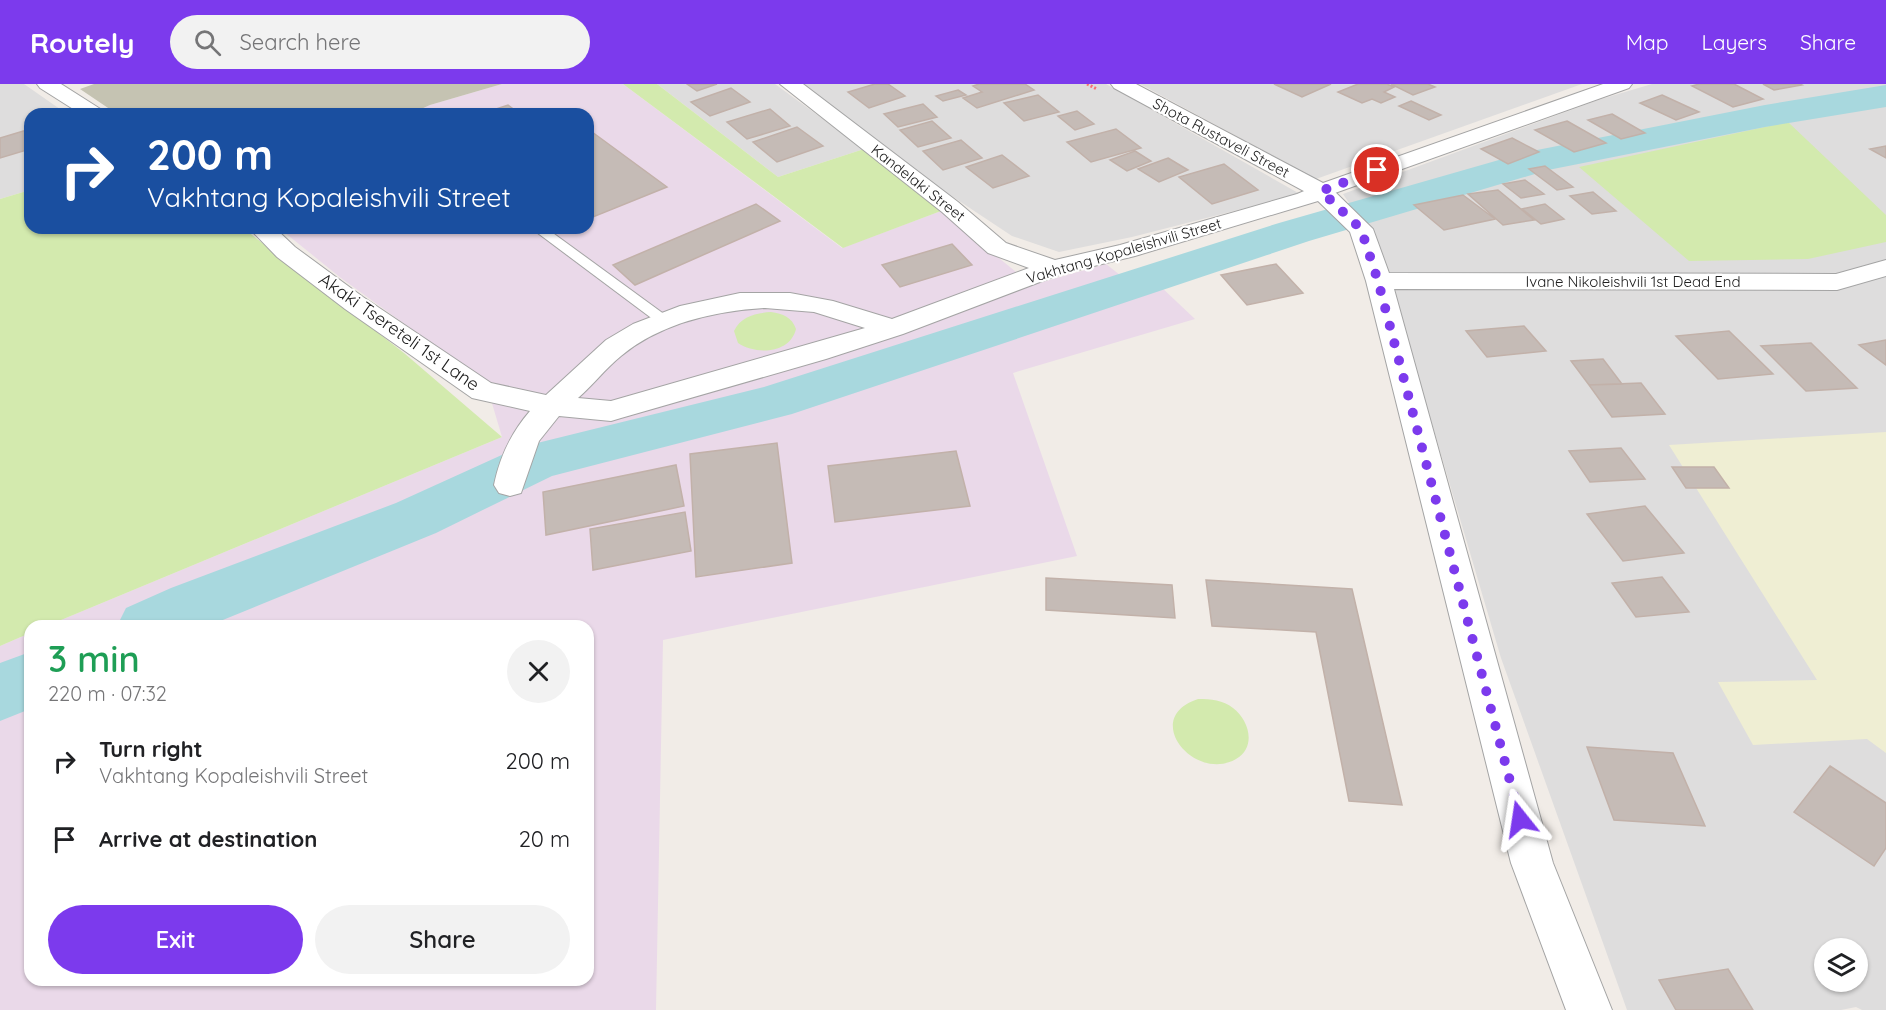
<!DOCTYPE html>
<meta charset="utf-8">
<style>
body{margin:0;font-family:Quicksand,sans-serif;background:#f2f2f2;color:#202124;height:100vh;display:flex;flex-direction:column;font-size:22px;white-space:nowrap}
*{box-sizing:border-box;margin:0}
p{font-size:20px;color:#757577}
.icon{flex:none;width:33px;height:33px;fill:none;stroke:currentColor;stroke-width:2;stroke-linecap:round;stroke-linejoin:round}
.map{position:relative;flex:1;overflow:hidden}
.drawer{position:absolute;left:24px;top:536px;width:570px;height:366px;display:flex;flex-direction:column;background:#fff;border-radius:18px;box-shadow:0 2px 4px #0004}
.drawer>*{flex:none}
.banner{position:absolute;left:24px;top:24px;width:570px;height:126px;border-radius:18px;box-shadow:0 2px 4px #0004;background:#1a4fa0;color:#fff;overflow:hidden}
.buttons{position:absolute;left:1814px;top:854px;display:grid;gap:12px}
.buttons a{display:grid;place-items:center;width:54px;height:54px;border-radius:50%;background:#fff;box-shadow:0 2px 4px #0004;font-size:30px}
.pin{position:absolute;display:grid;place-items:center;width:51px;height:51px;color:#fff;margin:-26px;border:3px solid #fff;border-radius:50%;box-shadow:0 2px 6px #0007}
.me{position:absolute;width:66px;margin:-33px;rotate:345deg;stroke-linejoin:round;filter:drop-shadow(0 0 4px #0008)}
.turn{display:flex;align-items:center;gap:21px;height:126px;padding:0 24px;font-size:27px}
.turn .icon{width:78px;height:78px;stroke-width:2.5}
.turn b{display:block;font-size:42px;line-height:51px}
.round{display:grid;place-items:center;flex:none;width:63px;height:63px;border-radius:32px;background:#f2f2f2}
.head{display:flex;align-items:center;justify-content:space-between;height:102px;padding:0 24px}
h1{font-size:36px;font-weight:600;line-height:45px;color:#1e9e55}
.primary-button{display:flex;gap:12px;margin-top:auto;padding:12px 24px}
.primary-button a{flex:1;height:69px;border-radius:36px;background:#7c3aed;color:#fff;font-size:24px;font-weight:600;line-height:69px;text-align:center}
.primary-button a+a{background:#f2f2f2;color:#202124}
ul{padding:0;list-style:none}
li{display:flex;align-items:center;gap:18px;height:78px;padding:0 24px}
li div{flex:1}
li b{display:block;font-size:22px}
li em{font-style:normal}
header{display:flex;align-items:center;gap:36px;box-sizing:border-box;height:84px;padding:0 30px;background:#7c3aed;color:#fff}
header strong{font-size:28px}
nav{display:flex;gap:33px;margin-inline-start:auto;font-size:21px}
.search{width:420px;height:54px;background:#f2f2f2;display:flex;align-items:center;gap:15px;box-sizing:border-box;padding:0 21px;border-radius:33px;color:#757577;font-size:22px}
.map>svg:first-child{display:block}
.residential{fill:#dedddd;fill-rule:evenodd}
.industrial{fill:#ead9e9}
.construction{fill:#c5c3b2}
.farmland{fill:#efeed3}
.grass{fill:#d3eaae}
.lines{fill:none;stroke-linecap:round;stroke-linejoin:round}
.river{fill:#a8d8de;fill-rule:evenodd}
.building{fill:#c5bbb6;stroke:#c2b1a9;stroke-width:1.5}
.service-casing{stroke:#a4a4a4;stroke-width:2}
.minor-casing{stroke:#a4a4a4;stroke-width:2}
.tertiary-casing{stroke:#a4a4a4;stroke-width:2}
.path{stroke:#f96f72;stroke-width:3;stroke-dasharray:2 2;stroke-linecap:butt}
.service{fill:#fff;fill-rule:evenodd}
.minor{fill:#fff;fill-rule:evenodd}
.tertiary{fill:#fff;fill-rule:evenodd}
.route{stroke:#7c3aed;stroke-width:10;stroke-dasharray:0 18}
.labels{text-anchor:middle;stroke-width:4.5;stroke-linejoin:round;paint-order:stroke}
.far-street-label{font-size:15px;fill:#202020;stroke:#fff}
.street-label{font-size:18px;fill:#202020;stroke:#fff}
</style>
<header>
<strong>Routely</strong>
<div class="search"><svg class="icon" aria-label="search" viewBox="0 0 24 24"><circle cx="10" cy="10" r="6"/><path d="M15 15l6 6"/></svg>Search here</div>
<nav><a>Map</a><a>Layers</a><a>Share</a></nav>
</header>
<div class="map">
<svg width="1886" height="926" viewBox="0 0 1886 926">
<rect width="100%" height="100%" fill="#f1ece7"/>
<path class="residential" d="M0,0h24l43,30h-37v76l-30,9z
M657,0h118l89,65 -86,28z
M793,0h313l194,110 -168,43 -73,15 -47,-16 -92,-61z
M1140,0h442l-266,95z
M1652,0h234v926h-24l-6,-3 -15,3h-214l-126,-352 -120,-407 -38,-57 255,-94zM1824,864h33v33h-33z"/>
<path class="industrial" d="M502,0h121l219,164 99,-37 91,74 74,-21 14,11 22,-6 53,50 -182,54 64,183 -414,84 -7,370h-656v-364l30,-13v347h558v-354l-539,-1 453,-188 -16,-54 -145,-105 -62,-50h309v-114h-178l20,-9z"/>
<path class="construction" d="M94,0h408l-72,21 -20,9h-293l-37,-25z"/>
<path class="farmland" d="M1886,348v321l-19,-14 -114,6 -35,-63 99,-2 -148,-235z"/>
<path class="grass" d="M623,0h34l121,93 86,-28 77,62 -98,37z
M1788,38l98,93v27l-78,17 -119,2 -110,-94z
M30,106v38h213l161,125 98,84 -453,188 -19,1v7l-30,13v-447z
M771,228c12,2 21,5 25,17 -6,25 -40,26 -58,14l-4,-12c7,-15 22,-18 37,-19z
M1198,615c13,0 25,1 35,9 16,12 24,39 3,51 -41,24 -96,-41 -38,-60z"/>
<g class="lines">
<path class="river" d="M1886,1v22l-121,20 -217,43 -239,71 -517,173 -240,62 -116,57 -228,93h-91l9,-18 45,-20 225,-85 121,-55 247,-61 515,-164 248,-71 238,-47z
M30,568v57l-30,12v-58z"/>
</g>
<path class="building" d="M687,0h30l-20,7z
M875,0h13l17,12 -36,12 -21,-16z
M979,0h46l9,6 -57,18 -14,-10 19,-6 -9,-6z
M1274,0h57l-29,13z
M1358,0h29l7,3 -10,5 11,5 -14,6 -9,-4 -10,4 -24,-11z
M1391,0h37l7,3 -22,8z
M1699,0h35l29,15 -30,8 -41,-21z
M1763,0h37l2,1 -28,5z
M731,4l19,14 -40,14 -19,-14z
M958,6l8,5 -23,6 -7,-5z
M1038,11l21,17 -35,9 -20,-18z
M1662,11l37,17 -23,8 -36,-17z
M1411,17l30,14 -12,5 -30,-14z
M923,20l14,13 -39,10 -14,-13z
M508,21l12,9h-39z
M770,25l20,17 -43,13 -20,-17z
M1077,27l17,13 -19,6 -17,-14z
M1612,30l33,19 -24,6 -33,-19z
M932,37l19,17 -33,9 -18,-17z
M1567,37l39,22 -32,9 -39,-22z
M797,43l26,19 -46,16 -24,-20z
M30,45v20l-30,9v-20z
M588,45l79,58 -74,30 -5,-4z
M1116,45l25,19 -50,14 -24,-20z
M1512,54l27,14 -31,12 -27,-15z
M961,56l21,18 -39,12 -20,-19z
M1886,62v12l-16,-9z
M1135,67l16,10 -24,10 -17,-11z
M1002,71l27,21 -36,12 -27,-21z
M1168,74l20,12 -29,12 -21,-13z
M1224,80l34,26 -46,14 -33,-27z
M1545,82l28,21 -16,3 -28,-21z
M1525,96l19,14 -23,4 -18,-14z
M1498,106l36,30 -31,5 -35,-31z
M1593,108l23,19 -24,3 -22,-18z
M1463,111l32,24 -51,11 -30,-25z
M756,120l24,17 -145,64 -22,-20z
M1545,120l19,15 -23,5 -19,-15z
M952,160l20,21 -72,22 -18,-22z
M1276,180l27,29 -56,12 -26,-30z
M1524,242l22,25 -59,6 -21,-26z
M1729,247l44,43 -55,5 -42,-43z
M1886,256v25l-27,-20z
M1811,259l46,45 -51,3 -45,-45z
M1603,275l19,25 -33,1 -18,-24z
M1641,299l24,31 -53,3 -23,-32z
M777,359l15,120 -96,14 -6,-123z
M1621,364l24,31 -55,3 -21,-31z
M956,367l14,55 -135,16 -7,-56z
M676,381l8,41 -138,29 -3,-43z
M1672,383h42l15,21h-43z
M1645,422l39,47 -61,8 -36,-47z
M685,428l6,39 -98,19 -3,-41z
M1662,493l27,35 -53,5 -24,-34z
M1046,494l126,7 3,33 -129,-8z
M1206,496l146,9 50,216 -53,-4 -33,-169 -104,-6z
M1587,663l86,6 32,73 -91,-6z
M1830,682l56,37v45l-12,18 -80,-54z
M1728,885l25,41h-77l-17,-30z"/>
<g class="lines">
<defs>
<path id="service" d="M531,144h15l122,89 2,3 -2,3h-10z"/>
<path id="minor" d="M37,0h24l41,26 4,4h-25l-41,-26z
M780,0h23l155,118 48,41 49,17 65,-15 177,-51 24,-10 8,2 44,43 16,44 447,1 50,-14v16l-49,14 -443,-1 159,574 59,147h-46l-55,-147 -145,-582 -16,-49 -32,-31 -183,55 -74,18 -158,60 -77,25 -205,59 -10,3 -52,-5 -20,25 -18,52 -11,3 -11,-3 -5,-8c6,-29 17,-52 36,-74l-58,-13 -127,-89 -68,-52 -28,-29h26l20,19 68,50 128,86 55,12 60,-55 27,-16 47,-18 60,-13h50l43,8 59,18 137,-51 -41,-15 -46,-41zM765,224l49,4 51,16 -254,73 -33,-3c15,-13 27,-29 43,-42 40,-33 94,-45 144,-48z"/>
<path id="tertiary" d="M1111,0h25l187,99 280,-99h29l-3,4 -308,110 -8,-2 -199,-108z"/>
</defs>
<use href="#service" class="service-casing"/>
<use href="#minor" class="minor-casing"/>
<use href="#tertiary" class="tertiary-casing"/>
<path class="path" d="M1087,0l10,5"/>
<use href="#service" class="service"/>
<use href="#minor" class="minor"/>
<use href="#tertiary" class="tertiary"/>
</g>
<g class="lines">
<path class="route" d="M1377,86l-56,21 40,38 17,52 142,538"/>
</g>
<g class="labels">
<g class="far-street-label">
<text transform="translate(1221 54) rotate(28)" y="5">Shota Rustaveli Street</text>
<text transform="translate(918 99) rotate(38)" y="5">Kandelaki Street</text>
<text transform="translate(1124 167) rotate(-16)" y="5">Vakhtang Kopaleishvili Street</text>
<text x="1633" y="203">Ivane Nikoleishvili 1st Dead End</text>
</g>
<g class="street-label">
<text transform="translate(399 248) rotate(35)" y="6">Akaki Tsereteli 1st Lane</text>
</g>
</g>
</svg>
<div class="buttons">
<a><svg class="icon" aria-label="layers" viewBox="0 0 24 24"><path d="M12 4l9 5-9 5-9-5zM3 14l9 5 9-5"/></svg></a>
</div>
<div class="pin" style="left:1377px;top:86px;background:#d93025"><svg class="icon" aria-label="arrive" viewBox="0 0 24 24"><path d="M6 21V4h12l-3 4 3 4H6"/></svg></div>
<svg class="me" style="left:1520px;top:735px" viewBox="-20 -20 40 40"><path d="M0-17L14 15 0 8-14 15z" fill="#7c3aed" stroke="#fff" stroke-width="4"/></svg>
<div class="banner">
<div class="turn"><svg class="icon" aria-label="right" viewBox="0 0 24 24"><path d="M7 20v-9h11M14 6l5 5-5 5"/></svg><div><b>200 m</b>Vakhtang Kopaleishvili Street</div></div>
</div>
<section class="drawer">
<div class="head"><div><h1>3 min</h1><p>220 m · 07:32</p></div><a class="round"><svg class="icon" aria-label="close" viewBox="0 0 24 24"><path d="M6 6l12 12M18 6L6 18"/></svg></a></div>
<ul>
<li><svg class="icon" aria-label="right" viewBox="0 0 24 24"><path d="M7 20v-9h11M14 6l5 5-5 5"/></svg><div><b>Turn right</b><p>Vakhtang Kopaleishvili Street</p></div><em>200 m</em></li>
<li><svg class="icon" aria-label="arrive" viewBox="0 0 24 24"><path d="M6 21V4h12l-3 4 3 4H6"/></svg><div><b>Arrive at destination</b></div><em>20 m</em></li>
</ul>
<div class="primary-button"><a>Exit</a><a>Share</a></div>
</section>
</div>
